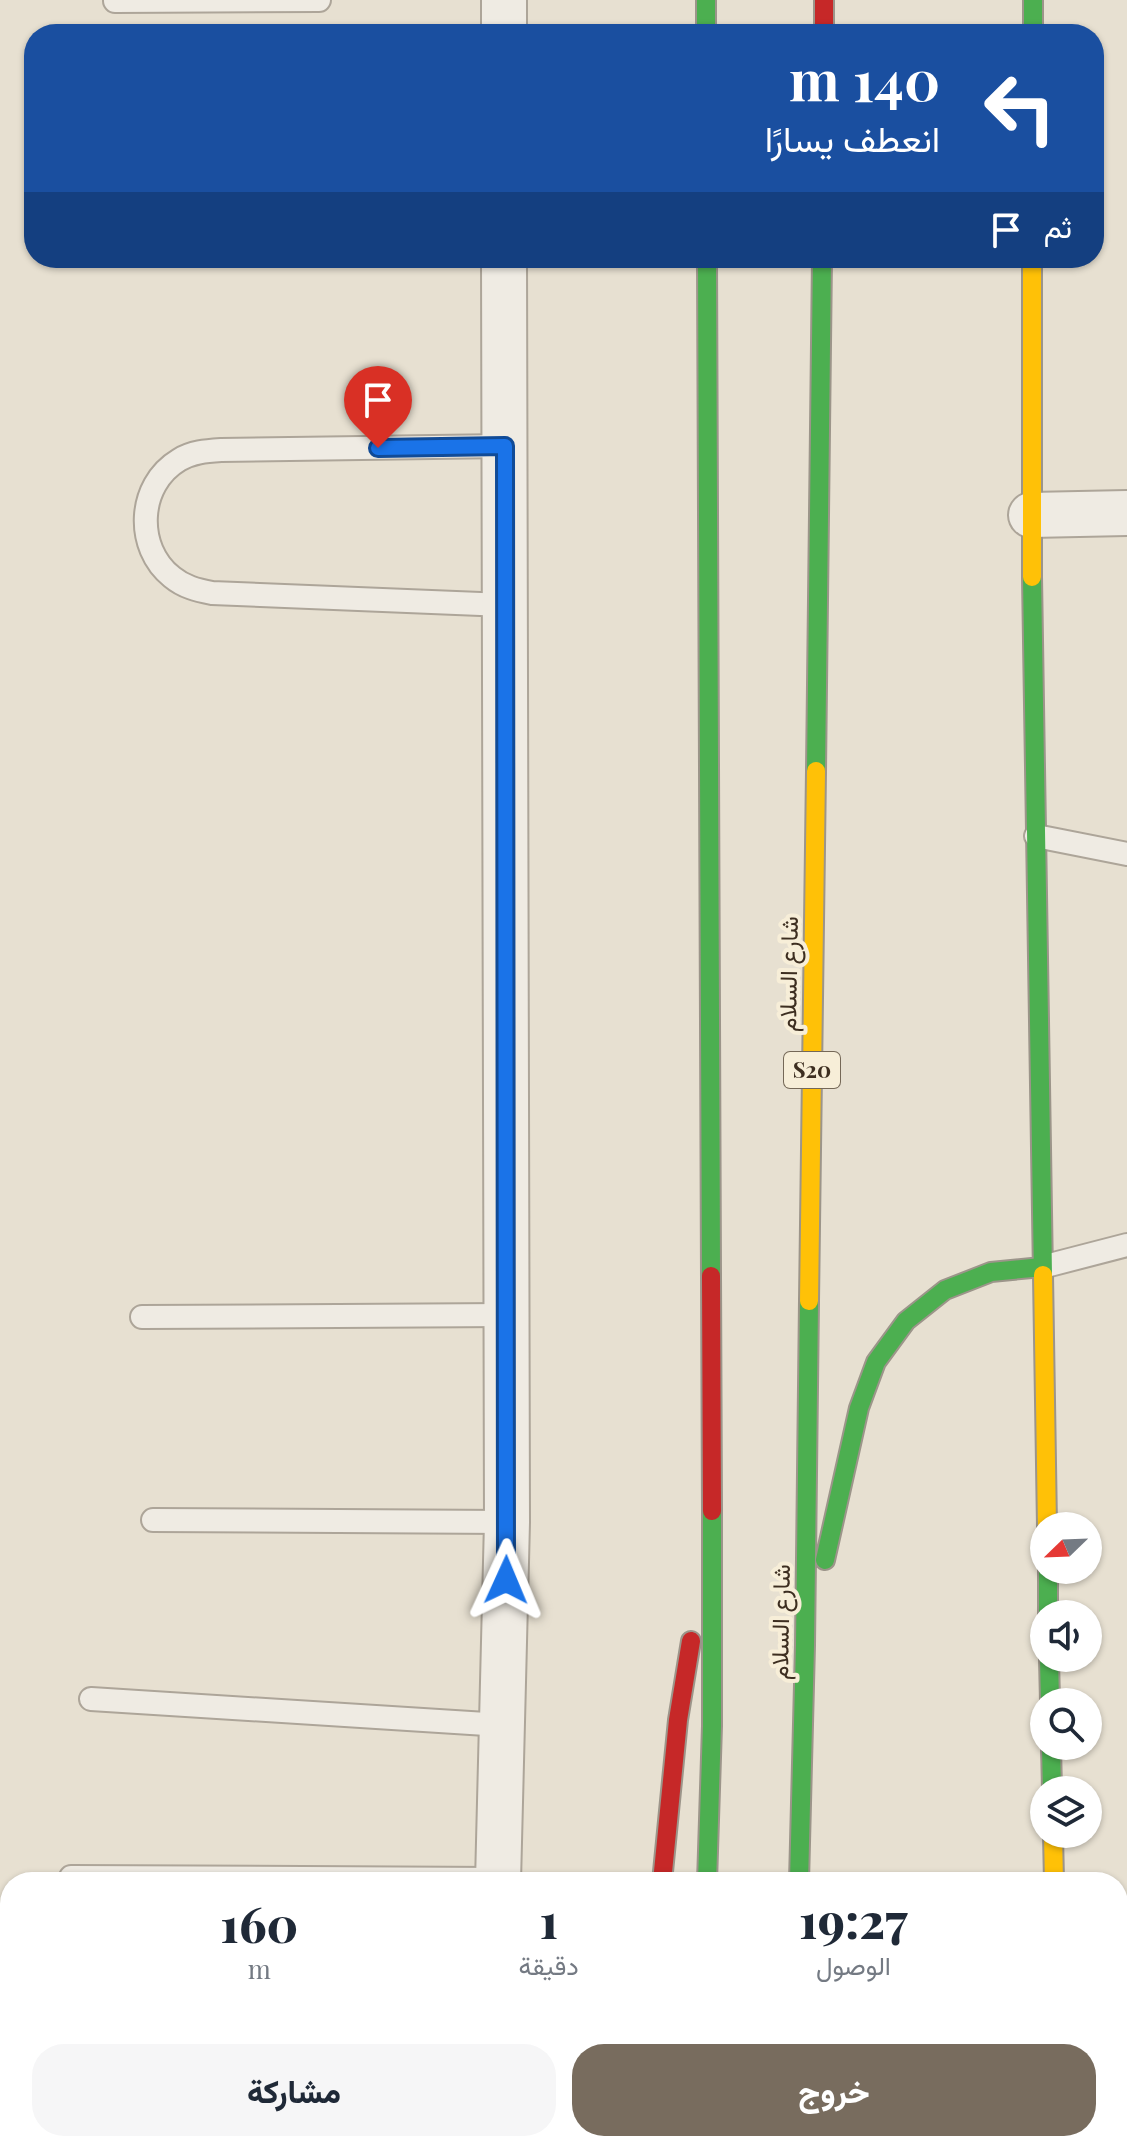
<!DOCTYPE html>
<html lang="ar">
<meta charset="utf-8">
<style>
body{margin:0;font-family:"Playfair Display",Vazirmatn,serif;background:#f6f6f7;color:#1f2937;direction:rtl;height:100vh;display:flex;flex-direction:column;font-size:30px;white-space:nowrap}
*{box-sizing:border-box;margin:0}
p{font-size:26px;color:#747a83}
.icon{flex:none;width:44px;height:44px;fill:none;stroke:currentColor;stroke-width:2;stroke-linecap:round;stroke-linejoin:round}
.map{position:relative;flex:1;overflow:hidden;direction:ltr}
.panel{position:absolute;left:0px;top:1872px;width:1128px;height:280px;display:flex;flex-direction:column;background:#fff;border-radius:32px 32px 0 0;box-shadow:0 2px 6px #0004;direction:rtl}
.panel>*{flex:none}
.guide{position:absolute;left:24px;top:24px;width:1080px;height:244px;border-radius:32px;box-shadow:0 2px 6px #0004;direction:rtl;background:#1a4fa0;color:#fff;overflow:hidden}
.needle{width:52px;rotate:247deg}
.controls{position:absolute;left:1030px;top:1512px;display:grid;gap:16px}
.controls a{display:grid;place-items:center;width:72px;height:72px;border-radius:50%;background:#fff;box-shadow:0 2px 6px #0004;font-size:40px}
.pin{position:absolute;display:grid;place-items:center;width:68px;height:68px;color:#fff;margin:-82px -34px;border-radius:50% 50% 50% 0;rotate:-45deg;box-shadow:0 0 8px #0007}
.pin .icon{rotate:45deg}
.me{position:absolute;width:88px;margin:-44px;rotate:1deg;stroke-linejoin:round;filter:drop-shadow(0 0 6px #0008)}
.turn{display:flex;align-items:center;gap:28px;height:168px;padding:0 32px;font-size:36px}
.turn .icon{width:104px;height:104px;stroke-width:2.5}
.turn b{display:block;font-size:56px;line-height:68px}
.then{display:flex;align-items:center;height:76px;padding:0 32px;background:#0003;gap:16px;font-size:30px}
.eta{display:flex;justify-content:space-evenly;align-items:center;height:136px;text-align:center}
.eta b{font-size:48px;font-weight:800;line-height:56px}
.action{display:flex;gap:16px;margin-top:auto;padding:16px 32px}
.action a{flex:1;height:92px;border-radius:32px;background:#786c5e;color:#fff;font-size:32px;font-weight:800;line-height:92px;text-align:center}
.action a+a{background:#f6f6f7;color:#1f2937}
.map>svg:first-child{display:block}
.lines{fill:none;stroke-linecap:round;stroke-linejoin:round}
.lane-casing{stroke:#ada599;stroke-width:26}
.street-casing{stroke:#ada599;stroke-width:48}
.fast-casing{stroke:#9c958a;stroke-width:22}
.slow-casing{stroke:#9c958a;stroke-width:22}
.jam-casing{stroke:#9c958a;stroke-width:22}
.lane{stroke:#efebe3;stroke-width:22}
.street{stroke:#efebe3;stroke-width:44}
.fast{stroke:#4caf50;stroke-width:18}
.slow{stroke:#ffc107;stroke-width:18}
.jam{stroke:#c62828;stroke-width:18}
.route-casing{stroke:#114b97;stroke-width:20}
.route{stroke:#1a73e8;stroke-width:14}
.labels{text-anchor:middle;stroke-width:8;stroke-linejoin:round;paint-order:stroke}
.shield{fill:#f7eed8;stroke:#756857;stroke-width:2}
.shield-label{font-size:22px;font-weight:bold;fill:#3d2e20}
.street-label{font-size:24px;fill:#3d2e20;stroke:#f7eed8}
</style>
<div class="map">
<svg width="1127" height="2152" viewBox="0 0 1127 2152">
<rect width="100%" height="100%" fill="#e7e0d1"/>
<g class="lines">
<defs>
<path id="lane" d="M115,1l204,-1
M505,446l-284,4c-15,1 -29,2 -42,10 -42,25 -44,88 -7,117 12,10 25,13 40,16l293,12
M1036,836l91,18
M1042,1267l85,-22
M142,1317l365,-2
M153,1520l354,2
M91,1699l411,26
M71,1877l427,2"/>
<path id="street" d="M504,0v34
M1031,515l96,-2
M498,1882l9,-360 -3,-1264
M447,2152l3,-10"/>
<path id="fast" d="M706,0v34
M1033,0v34
M707,258l4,1018
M1032,577l11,698
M816,771l6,-513
M825,1560l34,-152 17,-46 30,-41 39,-31 46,-18 51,-5
M1048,1570v44
M1049,1658l1,44
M1051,1746l1,44
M707,1882l5,-156v-215
M799,1882l6,-237 4,-344
M698,2142v10
M792,2142v10"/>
<path id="slow" d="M1032,577v-319
M1043,1275l4,251
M809,1301l7,-530
M1053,1834l1,48
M1118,2086l9,6
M638,2152l1,-10"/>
<path id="jam" d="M824,0v34
M711,1276l1,235
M662,1882l16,-162 13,-79"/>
</defs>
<use href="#lane" class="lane-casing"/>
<use href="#street" class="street-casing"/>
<use href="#fast" class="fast-casing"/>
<use href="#slow" class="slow-casing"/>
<use href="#jam" class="jam-casing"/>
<use href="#lane" class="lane"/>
<use href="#street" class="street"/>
<use href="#fast" class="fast"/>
<use href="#slow" class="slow"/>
<use href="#jam" class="jam"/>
</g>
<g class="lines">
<defs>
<path id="route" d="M378,448l127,-2 1,1134"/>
</defs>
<use href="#route" class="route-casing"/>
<use href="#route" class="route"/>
</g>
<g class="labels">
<rect class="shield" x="784" y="1052" width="56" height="36" rx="6"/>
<g class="shield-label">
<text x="812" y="1078">S20</text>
</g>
<g class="street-label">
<text transform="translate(789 974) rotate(-89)" y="8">شارع السلام</text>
<text transform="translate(781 1622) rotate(-89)" y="8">شارع السلام</text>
</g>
</g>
</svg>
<div class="controls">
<a><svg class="needle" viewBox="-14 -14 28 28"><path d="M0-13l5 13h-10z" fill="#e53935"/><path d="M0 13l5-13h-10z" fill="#747a83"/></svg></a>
<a><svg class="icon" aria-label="sound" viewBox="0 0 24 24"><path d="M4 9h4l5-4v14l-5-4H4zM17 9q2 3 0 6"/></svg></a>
<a><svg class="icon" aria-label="search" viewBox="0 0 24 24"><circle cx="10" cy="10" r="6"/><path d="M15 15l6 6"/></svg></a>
<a><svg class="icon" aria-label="layers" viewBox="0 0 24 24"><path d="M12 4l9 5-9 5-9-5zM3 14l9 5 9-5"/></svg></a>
</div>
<div class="pin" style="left:378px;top:448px;background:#d93025"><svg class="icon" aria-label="arrive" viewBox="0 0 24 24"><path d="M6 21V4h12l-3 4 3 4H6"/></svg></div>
<svg class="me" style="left:506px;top:1580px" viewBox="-20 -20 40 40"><path d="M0-17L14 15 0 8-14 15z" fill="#1a73e8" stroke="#fff" stroke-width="4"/></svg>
<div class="guide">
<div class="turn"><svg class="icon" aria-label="left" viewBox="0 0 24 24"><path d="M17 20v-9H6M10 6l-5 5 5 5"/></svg><div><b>140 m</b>انعطف يسارًا</div></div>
<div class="then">ثم<svg class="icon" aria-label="arrive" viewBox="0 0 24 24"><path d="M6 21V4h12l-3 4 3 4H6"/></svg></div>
</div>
<section class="panel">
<div class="eta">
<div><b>19:27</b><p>الوصول</p></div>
<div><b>1</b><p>دقيقة</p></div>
<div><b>160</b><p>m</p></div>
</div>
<div class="action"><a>خروج</a><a>مشاركة</a></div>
</section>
</div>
